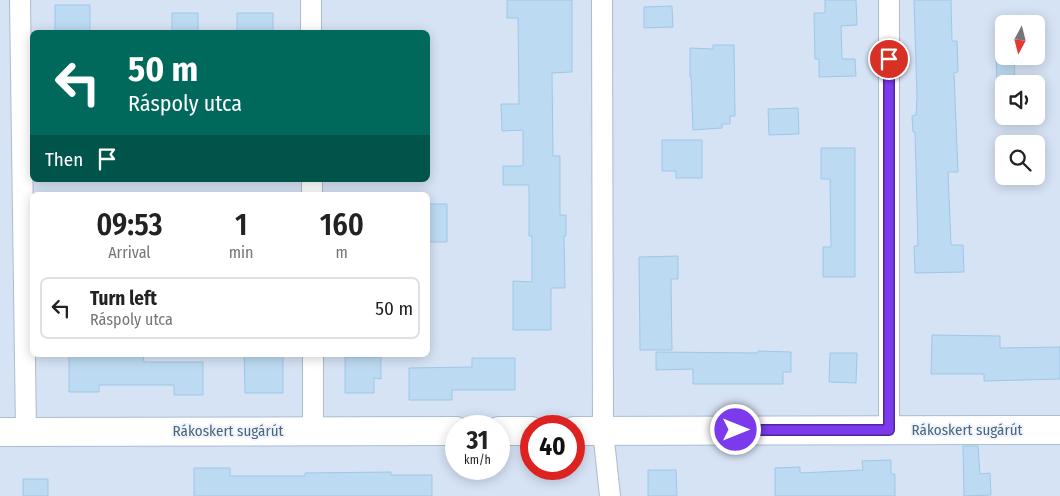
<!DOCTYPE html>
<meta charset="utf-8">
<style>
body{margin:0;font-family:"Fira Sans Condensed",sans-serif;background:#f6f6f6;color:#222;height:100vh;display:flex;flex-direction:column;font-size:19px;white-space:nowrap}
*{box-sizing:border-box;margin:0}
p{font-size:16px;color:#767676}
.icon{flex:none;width:28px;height:28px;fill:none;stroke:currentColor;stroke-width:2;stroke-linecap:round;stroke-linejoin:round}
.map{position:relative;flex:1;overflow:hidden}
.details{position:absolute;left:30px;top:192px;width:400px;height:165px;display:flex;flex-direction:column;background:#fff;border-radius:8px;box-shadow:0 2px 12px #0003}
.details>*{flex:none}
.banner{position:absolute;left:30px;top:30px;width:400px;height:152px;border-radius:8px;box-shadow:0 2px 12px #0003;background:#00695c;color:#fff;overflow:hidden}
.needle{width:32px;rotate:187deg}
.buttons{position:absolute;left:995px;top:15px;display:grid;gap:10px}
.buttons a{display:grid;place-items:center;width:50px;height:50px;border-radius:8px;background:#fff;box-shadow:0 2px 12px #0003;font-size:25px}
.speed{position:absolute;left:445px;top:415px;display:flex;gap:10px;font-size:25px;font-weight:700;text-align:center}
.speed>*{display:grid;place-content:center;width:65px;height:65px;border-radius:50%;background:#fff;box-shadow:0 2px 12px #0003;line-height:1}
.speed small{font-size:12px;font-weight:400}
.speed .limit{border:8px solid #d22;background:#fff;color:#111}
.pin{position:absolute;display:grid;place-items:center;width:42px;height:42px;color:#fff;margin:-21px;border:2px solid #fff;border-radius:50%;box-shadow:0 1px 5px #0007}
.me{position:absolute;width:55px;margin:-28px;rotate:90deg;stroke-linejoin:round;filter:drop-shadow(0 0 4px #0008)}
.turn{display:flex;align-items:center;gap:18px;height:105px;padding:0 15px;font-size:22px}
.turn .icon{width:65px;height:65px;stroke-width:2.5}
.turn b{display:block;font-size:35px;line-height:42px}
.then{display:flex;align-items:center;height:48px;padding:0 15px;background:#0003;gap:10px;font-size:19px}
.eta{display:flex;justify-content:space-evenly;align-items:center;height:85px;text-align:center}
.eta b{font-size:30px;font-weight:600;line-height:35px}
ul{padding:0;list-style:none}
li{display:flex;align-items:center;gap:15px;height:62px;margin:0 10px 8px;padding:0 5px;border:2px solid #e0e0e0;border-radius:8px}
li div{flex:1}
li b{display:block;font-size:19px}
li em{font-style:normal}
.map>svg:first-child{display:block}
.residential{fill:#d6e3f5;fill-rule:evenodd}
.building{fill:#bcdaf1;stroke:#9ec8e7}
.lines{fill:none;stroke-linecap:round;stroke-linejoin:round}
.street-casing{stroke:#aabcce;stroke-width:22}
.secondary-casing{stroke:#a8bdd1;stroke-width:30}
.street{stroke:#fff;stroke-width:20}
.secondary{stroke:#fff;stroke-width:28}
.route-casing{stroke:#51269a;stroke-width:12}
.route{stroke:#7c3aed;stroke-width:9}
.labels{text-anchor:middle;stroke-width:4;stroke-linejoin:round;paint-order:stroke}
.street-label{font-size:15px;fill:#4a6678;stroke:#eff4ff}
</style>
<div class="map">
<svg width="1060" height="496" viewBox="0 0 1060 496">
<rect width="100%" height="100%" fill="#e8effd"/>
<path class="residential" d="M0,0h1060v496h-1060zM1004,24h32v32h-32zM32,32h396v148h-396zM1004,84h32v32h-32zM1004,144h32v32h-32zM32,195h396v160h-396zM456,426h43v43h-43zM531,426h43v43h-43z"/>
<path class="building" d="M507,0h65v72l-20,1 1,83h7v59h6v21h-2l1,52h-14v42h-38v-49l19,1v-46h-3v-51h-26v-19h20v-36l-21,1 -1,-27h18l-1,-86h-11z
M825,0h31l1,25 -16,1 1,33h13l1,17 -37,1v-18h-4l-1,-46h11z
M914,0h37l1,41h5l1,31 -4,1 4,99h-10l3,73h12l1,27 -49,1 -1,-27h4l-3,-114h-2l-1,-16 4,-1 1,-18z
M55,5h35v27h-35z
M672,6l1,21 -29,1v-21z
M172,13h26v19h-26z
M237,13h36v19h-36z
M713,45h21l1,71h-5v8h-8v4l-29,2 -2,-53h-1v-29l23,1z
M996,56h18l1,25h-18z
M798,108l1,26 -30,1 -1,-26z
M662,140h40v38h-26v-7h-14z
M821,148h34v129h-32v-30h8l-1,-68h-9z
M428,204h19v38h-19z
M678,256v23h-7l1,71h-32l-1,-93z
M932,335l68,1v12l60,-1v32l-76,2v-7h-53z
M758,351l33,1v20h-8v12h-90v-15l-37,1v-18l102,1z
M830,353h27l-1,30 -27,-1z
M69,355h74l1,7h59v33h-29v-10h-75v7h-30z
M244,355h39v38h-38z
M345,357h36v22l-7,-1v15h-29z
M472,358h43v32h-63v10h-43v-32l63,-1z
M963,446h15l2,28 10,-1 1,22 -27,1z
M891,460v14h4v22h-120v-28l25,-1v6l63,-3 -1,-9z
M194,468h36v8h75v-3l86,-1v3h41v21h-238z
M648,470h28l1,26h-29z
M23,479h25v17h-25z"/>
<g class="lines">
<defs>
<path id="street" d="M20,0l6,432
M311,0v32
M602,0l1,431 7,65
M889,0v430
M312,180v15
M313,355v76"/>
<path id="secondary" d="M499,431h32
M574,431l486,-1
M0,432l456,-1"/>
</defs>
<use href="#street" class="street-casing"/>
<use href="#secondary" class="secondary-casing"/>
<use href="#street" class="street"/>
<use href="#secondary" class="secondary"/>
</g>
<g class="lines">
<defs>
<path id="route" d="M736,430h153v-371"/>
</defs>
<use href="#route" class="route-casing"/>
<use href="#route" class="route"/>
</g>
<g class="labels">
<g class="street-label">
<text x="967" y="435">Rákoskert sugárút</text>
<text x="228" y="436">Rákoskert sugárút</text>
</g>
</g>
</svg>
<div class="buttons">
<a><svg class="needle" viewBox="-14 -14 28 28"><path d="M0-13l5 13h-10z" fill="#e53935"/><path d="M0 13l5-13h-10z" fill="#767676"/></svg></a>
<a><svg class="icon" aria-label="sound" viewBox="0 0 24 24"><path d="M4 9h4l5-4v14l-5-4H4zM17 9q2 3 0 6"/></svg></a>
<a><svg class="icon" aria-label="search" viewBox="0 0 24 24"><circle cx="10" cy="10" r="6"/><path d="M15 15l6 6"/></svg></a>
</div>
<div class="speed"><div>31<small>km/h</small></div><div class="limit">40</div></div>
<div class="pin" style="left:889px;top:59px;background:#d93025"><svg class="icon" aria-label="arrive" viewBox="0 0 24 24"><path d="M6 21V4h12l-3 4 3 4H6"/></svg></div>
<svg class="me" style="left:736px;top:430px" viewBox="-20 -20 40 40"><circle r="17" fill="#7c3aed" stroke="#fff" stroke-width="3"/><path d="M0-11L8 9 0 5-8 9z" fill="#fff"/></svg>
<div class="banner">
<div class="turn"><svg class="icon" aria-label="left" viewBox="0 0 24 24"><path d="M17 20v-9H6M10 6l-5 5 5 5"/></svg><div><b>50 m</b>Ráspoly utca</div></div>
<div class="then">Then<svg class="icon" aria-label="arrive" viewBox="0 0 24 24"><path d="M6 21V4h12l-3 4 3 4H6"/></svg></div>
</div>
<section class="details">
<div class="eta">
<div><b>09:53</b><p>Arrival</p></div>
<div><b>1</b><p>min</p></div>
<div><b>160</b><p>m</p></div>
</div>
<ul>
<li><svg class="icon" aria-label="left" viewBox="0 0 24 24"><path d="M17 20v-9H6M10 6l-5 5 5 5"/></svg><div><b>Turn left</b><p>Ráspoly utca</p></div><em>50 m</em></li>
</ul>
</section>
</div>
